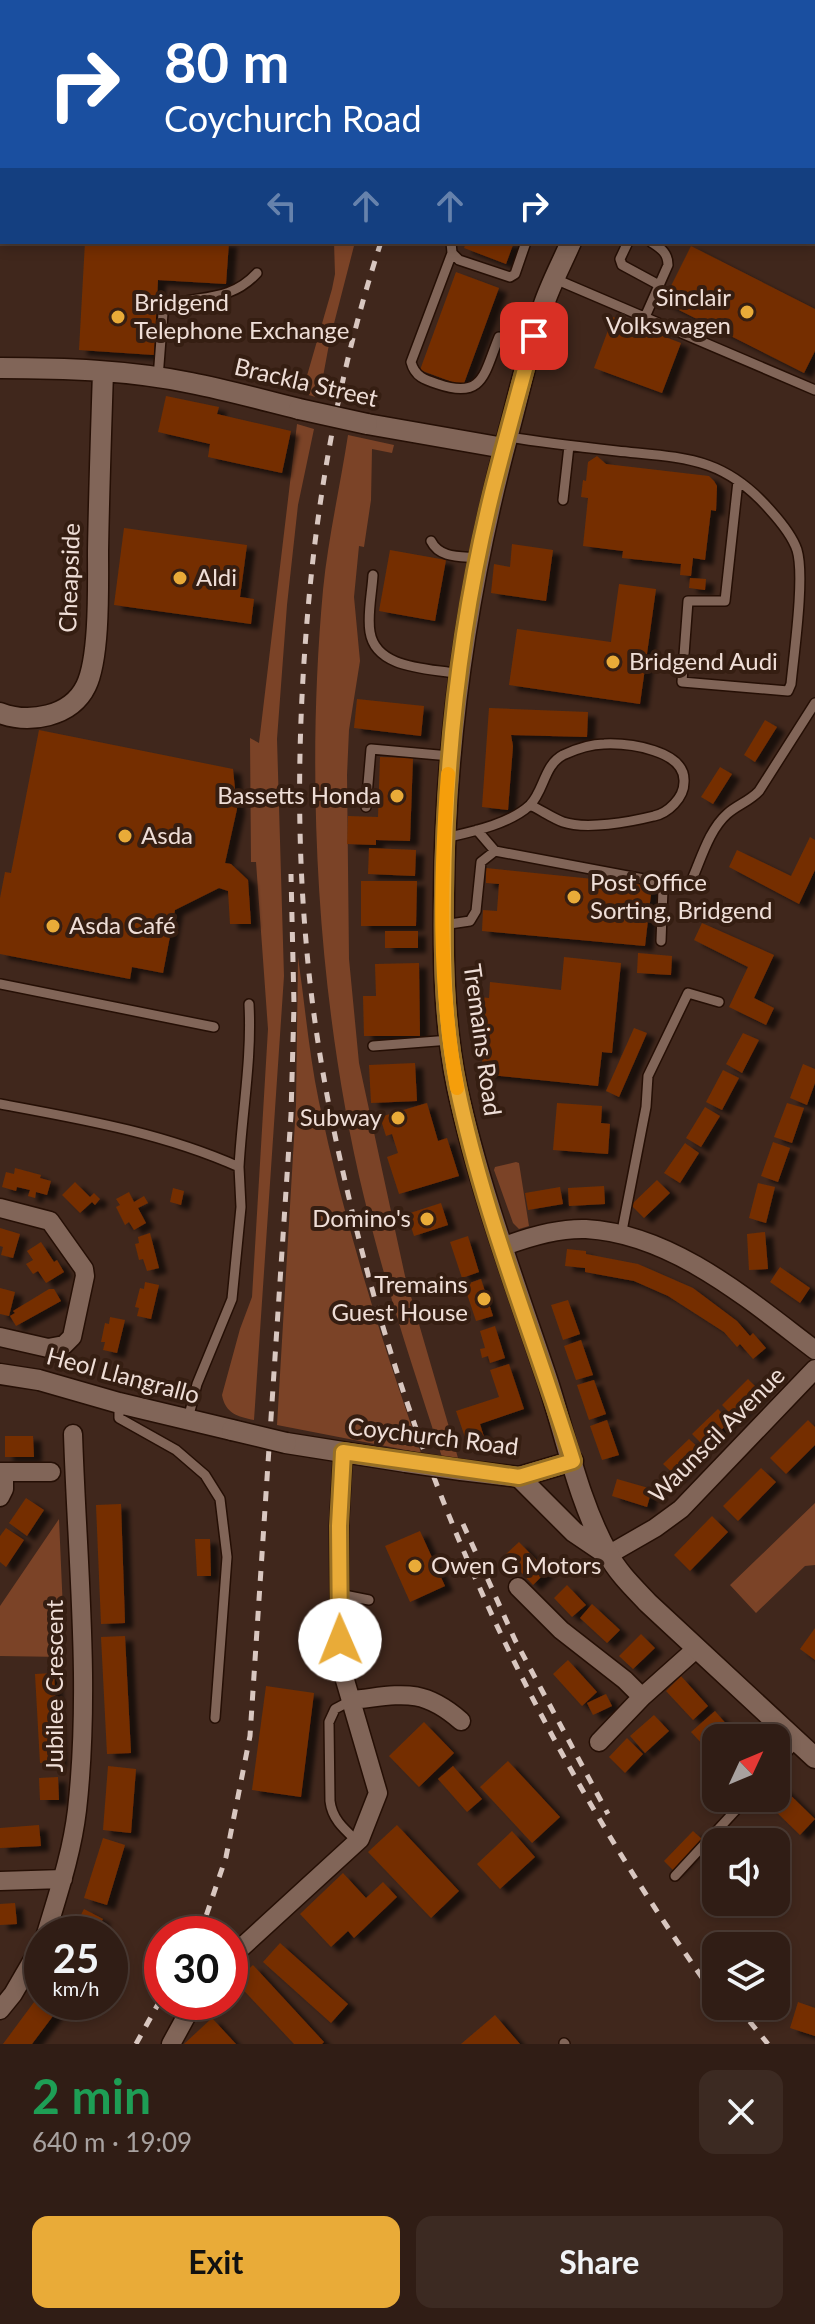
<!DOCTYPE html>
<meta charset="utf-8">
<style>
body{margin:0;font-family:Lato,sans-serif;background:#3c2a22;color:#f1f3f6;height:100vh;display:flex;flex-direction:column;font-size:30px;white-space:nowrap}
*{box-sizing:border-box;margin:0}
p{font-size:26px;color:#a8a2a0}
.icon{flex:none;width:44px;height:44px;fill:none;stroke:currentColor;stroke-width:2;stroke-linecap:round;stroke-linejoin:round}
.map{position:relative;height:2044px;overflow:hidden}
.side{display:flex;flex-direction:column;background:#301d15;flex:1}
.side>*{flex:none}
.banner{position:absolute;left:0px;top:0px;width:816px;height:244px;box-shadow:0 4px 12px #0003,0 0 0 2px #4b3b34;background:#1a4fa0;color:#fff;overflow:hidden}
.needle{width:52px;rotate:46deg}
.tools{position:absolute;left:702px;top:1724px;display:grid;gap:16px}
.tools a{display:grid;place-items:center;width:88px;height:88px;border-radius:16px;background:#301d15;box-shadow:0 4px 12px #0003,0 0 0 2px #4b3b34;font-size:40px}
.speed{position:absolute;left:24px;top:1916px;display:flex;gap:16px;font-size:40px;font-weight:700;text-align:center}
.speed>*{display:grid;place-content:center;width:104px;height:104px;border-radius:50%;background:#301d15;box-shadow:0 4px 12px #0003,0 0 0 2px #4b3b34;line-height:1}
.speed small{font-size:20px;font-weight:400}
.speed .limit{border:12px solid #d22;background:#fff;color:#111}
.pin{position:absolute;display:grid;place-items:center;width:68px;height:68px;color:#fff;margin:-34px;border-radius:16px;box-shadow:0 4px 12px #0006}
.me{position:absolute;width:88px;margin:-44px;rotate:359deg;stroke-linejoin:round;filter:drop-shadow(0 0 6px #0008)}
.turn{display:flex;align-items:center;gap:28px;height:168px;padding:0 32px;font-size:36px}
.turn .icon{width:104px;height:104px;stroke-width:2.5}
.turn b{display:block;font-size:56px;line-height:68px}
.lanes{display:flex;align-items:center;height:76px;padding:0 32px;background:#0003;justify-content:center;gap:40px;direction:ltr}
.lanes .off{opacity:.35}
.round{display:grid;place-items:center;flex:none;width:84px;height:84px;border-radius:16px;background:#3c2a22}
.head{display:flex;align-items:center;justify-content:space-between;height:136px;padding:0 32px}
h1{font-size:48px;font-weight:700;line-height:60px;color:#1e9e55}
.cta{display:flex;gap:16px;margin-top:auto;padding:16px 32px}
.cta a{flex:1;height:92px;border-radius:16px;background:#e9ab38;color:#111;font-size:32px;font-weight:700;line-height:92px;text-align:center}
.cta a+a{background:#3c2a22;color:#f1f3f6}
.map>svg:first-child{display:block}
.green{fill:#7b4327}
.building{fill:#742f02;filter:url(#shadow)}
.lines{fill:none;stroke-linecap:round;stroke-linejoin:round}
.service-casing{stroke:#250f05;stroke-width:12}
.pedestrian-casing{stroke:#250f05;stroke-width:17}
.minor-casing{stroke:#250f05;stroke-width:21}
.tertiary-casing{stroke:#250f05;stroke-width:23}
.secondary-casing{stroke:#250f05;stroke-width:23}
.service{stroke:#816558;stroke-width:9}
.pedestrian{stroke:#816558;stroke-width:14}
.minor{stroke:#816558;stroke-width:18}
.tertiary{stroke:#816558;stroke-width:20}
.secondary{stroke:#816558;stroke-width:20}
.rail{stroke:#d9c7c0;stroke-width:5;stroke-dasharray:10 10;stroke-linecap:butt}
.tertiary-bridge-casing{stroke:#250f05;stroke-width:23;stroke-linecap:butt}
.tertiary-bridge{stroke:#816558;stroke-width:20}
.route-casing{stroke:#976f24;stroke-width:20}
.route{stroke:#e9ab38;stroke-width:14}
.slow{stroke:#f59e0b;stroke-width:14}
.poi-dot{fill:#e9ab38;stroke:#351e12;stroke-width:3}
.labels{text-anchor:middle;stroke-width:8;stroke-linejoin:round;paint-order:stroke}
.poi-label{font-size:24px;fill:#efded7;stroke:#351e12;text-anchor:start}
.street-label{font-size:24px;fill:#efded7;stroke:#351e12}
</style>
<div class="map">
<svg width="815" height="2044" viewBox="0 0 815 2044">
<defs>
<filter id="shadow"><feDropShadow dx="8" dy="5" stdDeviation="2" flood-color="#0009"/></filter>
</defs>
<rect width="100%" height="100%" fill="#40271c"/>
<path class="green" d="M334,242h21l-25,97 -11,59 -17,-5 30,-104 3,-15z
M297,424l17,5 -16,76 -11,100 -10,134 7,237 -30,444c-16,-3 -29,-7 -32,-25l18,-66 12,-32 16,-268 -12,-167h-5l-1,-124 9,5z
M348,435l46,10 -2,8 -20,-4 -1,51 -7,47 -5,-1 -5,51 6,64 -11,69 -2,45 2,184 10,104 46,213 53,182 -16,-1c-28,-86 -57,-172 -78,-260 -46,-190 -59,-412 -41,-607 5,-51 17,-103 25,-155z
M298,957c7,48 11,97 21,145 25,119 61,235 102,351l-144,-28 19,-320z
M516,1162l3,1 10,63 -10,3 -6,-6 -19,-53 1,-3z
M815,1503v62l-10,1 -49,47 -26,-28z
M59,1519l6,138 -65,-1v-50z"/>
<path class="building" d="M85,242h144l-3,42 -68,-4 -4,75 -75,-5z
M466,242h48l-8,22 -42,-16z
M691,246l124,63v42l-11,22 -141,-71z
M456,272l43,16 -36,98 -43,-16z
M613,317l68,26 -19,50 -68,-25z
M166,396l53,11 -2,7 74,17 -9,42 -74,-16 2,-13 -52,-12z
M597,456l9,8 103,12 5,5 3,5 -1,25 -5,-1 -6,50 -12,-2 -2,18 -11,-1 1,-11 -59,-6 1,-7 -40,-5 5,-48 -7,-1 2,-17 3,1 2,-19z
M124,528l123,17 -7,52 14,2 -3,25 -137,-19z
M512,544l41,6 -7,51 -55,-8 3,-29 16,3z
M390,550l56,10 -11,61 -56,-10z
M690,578l16,1 -1,11 -16,-2z
M619,584l37,5 -16,115 -131,-19 8,-56 94,13z
M357,699l67,7 -3,30 -67,-8z
M489,708l99,4 -1,25 -76,-2 2,11 -5,64 -26,-3z
M765,720l12,7 -22,35 -11,-7z
M39,730l194,39 4,40 -12,54 6,1 17,16 3,44h-21l-2,-33 -9,-3 -44,22 -12,63 -31,-6 -2,12 -130,-25v-56l5,-26 6,1z
M380,757l33,1 -3,83 -34,-1v5l-29,-1 1,-28 30,1z
M720,767l12,7 -19,30 -12,-7z
M810,837l5,3v30l-16,34 -70,-37 8,-17 54,26z
M369,848l47,2 -1,26 -47,-2z
M486,868l166,17 -7,61 -163,-15 1,-21 14,1 2,-27 -13,-1z
M361,881h56l-1,45h-55z
M702,923l72,32 -20,43 20,10 -8,17 -37,-18 19,-40 -54,-27z
M385,931h33v17h-33z
M638,953l34,3 -1,19 -34,-2z
M564,957l57,6 -9,90 -10,-1 -4,34 -117,-12 4,-43 -8,-1 3,-33 9,1 1,-16 71,8z
M419,963l1,73h-56l-1,-40h13l-1,-32z
M634,1028l13,5 -28,64 -13,-6z
M743,1033l16,7 -17,33 -16,-9z
M415,1063l2,38 -46,2 -2,-38z
M803,1064l12,5v14l-8,22 -17,-7z
M723,1070l16,8 -17,32 -16,-8z
M427,1103l11,38 9,-3 12,38 -60,18 -12,-37 11,-4 -6,-19 -6,2 -6,-19z
M557,1103l45,3 -1,17 9,1 -2,30 -55,-4z
M787,1103l17,5 -12,35 -18,-6z
M705,1107l15,9 -19,31 -15,-9z
M773,1142l17,6 -12,34 -17,-6z
M685,1143l14,10 -19,30 -16,-10z
M15,1168l26,7 -1,3 11,3 -4,14 -11,-3 -1,6 -7,-2 2,-6 -13,-3 -1,4 -14,-4 4,-15 8,2z
M657,1180l13,13 -26,25 -13,-13z
M75,1182l15,15 4,-4 6,6 -5,6 -3,-3 -12,11 -18,-18z
M758,1183l17,4 -9,36 -17,-5z
M604,1186l1,18 -36,2 -1,-18z
M560,1187l3,17 -35,6 -3,-17z
M173,1188l11,3 -3,14 -11,-3z
M129,1192l5,10 10,-6 4,7 -10,5 8,15 -12,7 -5,-8 -4,3 -9,-18 4,-2 -4,-6z
M441,1203l7,22 -34,11 -7,-22z
M0,1228l20,6 -7,24 -12,-3 2,-8 -3,-1z
M765,1232l3,37 -19,1 -2,-36z
M150,1233l9,35 -12,3 -4,-12 -4,1 -4,-16 4,-1 -1,-6z
M468,1236l11,36 -17,6 -12,-36z
M41,1242l13,20 3,-2 7,12 -18,11 -8,-12 -5,3 -7,-10 7,-4 -6,-9z
M567,1249l19,2v3l52,10 55,24 44,33 13,15 3,-3 13,15 -13,11 -13,-15 -3,3 -13,-15 -56,-36 -34,-15 -49,-9v-4l-20,-2z
M780,1267l30,21 -10,15 -30,-21z
M481,1279l12,37 -17,5 -12,-36z
M145,1282l14,3 -8,34 -14,-3 2,-8 -4,-1 5,-19 4,1z
M0,1288l15,4 -6,24 -9,-2z
M49,1289h5l7,12 -45,25 -6,-10 5,-3 -2,-2z
M568,1300l12,34 -17,6 -12,-35z
M110,1317l15,3 -8,33 -14,-3 2,-8h-4l4,-19 4,1z
M495,1326l10,32 -15,5 -2,-7 -6,2 -2,-9 5,-1 -5,-17z
M581,1340l12,35 -17,5 -12,-34z
M509,1364l15,45 -44,15 6,19 -17,6 -13,-38 43,-14 -9,-27z
M748,1379l13,13 -26,26 -13,-13z
M594,1380l12,34 -17,6 -12,-35z
M718,1409l12,12 -25,26 -13,-13z
M607,1420l12,35 -17,5 -12,-34z
M808,1420l7,7v18l-29,29 -16,-16z
M5,1436h28l1,21h-29z
M689,1439l13,12 -25,26 -14,-13z
M761,1468l15,14 -38,39 -15,-15z
M617,1479l35,10 -5,18 -35,-11z
M26,1498l18,12 -17,26 -18,-13z
M121,1504l4,119 -24,1 -5,-119z
M712,1516l16,16 -38,39 -16,-16z
M6,1528l18,12 -18,27 -6,-5v-26z
M420,1531l25,55 -35,16 -25,-56z
M195,1539h15l1,37h-14z
M519,1542l28,29 -14,14 -28,-30z
M567,1585l19,20 -14,12 -18,-19z
M592,1604l28,26 -13,13 -27,-25z
M815,1628v32l-15,-11z
M641,1634l14,14 -22,21 -14,-13z
M125,1636l6,117 -24,1 -6,-117z
M568,1660l29,32 -15,14 -29,-32z
M54,1673l5,89 -19,1 -5,-89z
M681,1676l27,30 -15,14 -27,-29z
M266,1686l48,7 -13,104 -49,-7z
M606,1694l6,12 -19,9 -6,-12z
M715,1711l13,15 -24,20 -13,-14z
M654,1715l15,16 -24,22 -15,-17z
M424,1722l30,31 -35,34 -30,-31z
M627,1738l16,16 -18,19 -16,-16z
M508,1761l52,56 -28,26 -52,-56z
M108,1766l28,3 -5,64 -28,-3z
M453,1766l29,33 -15,13 -29,-33z
M58,1777l1,23h-19l-1,-22z
M780,1785l35,34 -15,16 -35,-34 2,-3h9v-9z
M39,1825l2,21 -41,2v-20z
M397,1825l62,66 -28,27 -63,-66z
M512,1831l23,26 -35,32 -23,-25z
M693,1831l10,9 -29,31 -10,-10z
M103,1838l22,7 -18,60 -23,-7z
M343,1873l23,25 17,-16 14,15 -43,41 -6,-7 -17,16 -31,-33z
M15,1903l2,21 -17,1v-21z
M84,1909l19,10 -8,15h-24z
M280,1943l68,61 -17,19 -68,-61z
M253,1965l71,77 -2,2h-28l-59,-63z
M37,1998l19,14 -24,32h-29z
M798,2002l17,6v28l-25,-8z
M495,2015l25,29h-59z
M212,2018l24,26h-52z"/>
<g class="lines">
<defs>
<path id="service" d="M392,0l1,2
M425,0l1,2
M537,2l1,-2
M451,242l1,11 7,7 51,17 5,-3 11,-32
M628,242l-8,17 2,6 37,20
M452,253l-41,109c4,15 14,18 27,22 46,16 46,-11 61,-47
M555,279l260,111
M645,317l23,-52c0,-13 -8,-17 -17,-23
M158,378l5,-65 4,-8c35,-10 63,-3 90,-32
M509,437c36,6 72,10 108,14 66,7 106,5 153,59 10,11 22,25 27,40 8,26 -3,103 -6,134l-3,7 -106,-9 6,-81h37l13,-120
M563,500l6,-54
M431,541c9,18 30,15 48,17
M373,575c-1,18 -6,40 -3,57 6,38 60,36 89,42
M366,807l5,-58 79,7
M477,830l18,21 154,29 14,9 -2,52
M445,838c26,-6 65,-14 85,-33 14,-14 14,-40 33,-50 13,-6 27,-11 41,-11 24,-1 82,6 80,38 0,16 -16,31 -30,34 -24,6 -68,14 -91,6 -11,-4 -22,-12 -33,-17
M693,877c9,-21 17,-48 34,-63 10,-9 23,-13 32,-23l56,-88
M443,925l27,-4 6,-10 5,-49 14,-11
M0,984l214,43
M373,1046l77,-6
M0,1104c81,15 163,29 239,63l2,40 -9,92 -35,85 -9,35
M239,1167c3,-55 13,-108 10,-163
M621,1236l25,-129 2,-31 40,-83 31,9
M119,1403v15l57,32 29,25 15,24 7,58 -12,161
M339,1594l30,6
M352,1700l-17,9 -6,13 1,79c2,18 14,28 27,40
M776,1765l21,-24
M675,1876l72,-78
M564,2043l1,1"/>
<path id="pedestrian" d="M0,27l2,3"/>
<path id="minor" d="M288,2l3,-2
M758,2v-2
M0,1208l50,13 34,48 1,7 -13,61 -8,8 -16,3 -48,-11
M502,1247c26,-10 56,-19 84,-18 87,5 163,71 229,121
M0,1472h51
M0,1497l4,-8v-17
M608,1555l47,-27 26,-19 134,-140
M518,1587l43,43 64,50 17,17
M352,1700c48,-5 69,-14 109,21
M599,1742l43,-45 55,-49
M0,1881l63,-2
M46,1934c12,-40 26,-81 31,-124 14,-124 0,-251 -4,-376
M230,1958l130,-119 18,-46 -38,-130 -1,-137 4,-74
M0,2010l13,-16 29,-50
M171,2044l23,-42"/>
<path id="tertiary" d="M123,2l2,-2
M0,99l2,-1
M0,368c63,0 129,2 191,15 36,7 72,17 108,26
M367,424l137,24
M0,713c29,11 71,4 86,-27 14,-29 12,-101 12,-135 1,-59 3,-119 5,-179
M0,1374l39,6 80,23 113,27
M286,1443l120,19
M461,1470l58,7 54,-16"/>
<path id="secondary" d="M679,2l1,-2
M571,242c-9,21 -21,43 -28,65 -14,40 -23,83 -34,124 -41,152 -64,307 -65,464 -1,64 0,129 13,192 21,97 56,191 88,286 20,59 32,126 63,181 10,19 26,34 40,49l167,155
M519,1477l55,55 34,23"/>
</defs>
<use href="#service" class="service-casing"/>
<use href="#pedestrian" class="pedestrian-casing"/>
<use href="#minor" class="minor-casing"/>
<use href="#tertiary" class="tertiary-casing"/>
<use href="#secondary" class="secondary-casing"/>
<use href="#service" class="service"/>
<use href="#pedestrian" class="pedestrian"/>
<use href="#minor" class="minor"/>
<use href="#tertiary" class="tertiary"/>
<use href="#secondary" class="secondary"/>
<path class="rail" d="M473,2l1,-2
M381,242c-42,128 -65,258 -75,392 -8,102 -9,205 0,307 7,87 23,173 43,257 67,291 193,557 367,799
M463,1524l52,116 93,174
M200,1934l26,-77 24,-121 41,-621 3,-110 -3,-131
M737,2006l31,38
M136,2044l26,-47"/>
<defs>
<path id="tertiary-bridge" d="M299,409l68,15
M232,1430l54,13
M406,1462l55,8"/>
</defs>
<use href="#tertiary-bridge" class="tertiary-bridge-casing"/>
<use href="#tertiary-bridge" class="tertiary-bridge"/>
</g>
<g class="lines">
<defs>
<path id="route" d="M340,1640l-1,-114 4,-74 176,25 54,-16c-39,-125 -90,-247 -116,-375 -13,-63 -14,-128 -13,-192 1,-134 16,-270 48,-401 13,-52 28,-105 42,-157"/>
</defs>
<use href="#route" class="route-casing"/>
<use href="#route" class="route"/>
<path class="slow" d="M448,774c-8,104 -10,211 9,314"/>
</g>
<g class="poi-dot">
<circle cx="747" cy="312" r="8"/>
<circle cx="118" cy="317" r="8"/>
<circle cx="180" cy="578" r="8"/>
<circle cx="613" cy="662" r="8"/>
<circle cx="397" cy="796" r="8"/>
<circle cx="125" cy="836" r="8"/>
<circle cx="574" cy="897" r="8"/>
<circle cx="53" cy="926" r="8"/>
<circle cx="398" cy="1118" r="8"/>
<circle cx="427" cy="1219" r="8"/>
<circle cx="484" cy="1299" r="8"/>
<circle cx="415" cy="1566" r="8"/>
</g>
<g class="labels">
<g class="poi-label">
<text x="731" y="306" text-anchor="end">Sinclair<tspan x="731" dy="28">Volkswagen</tspan></text>
<text x="134" y="311">Bridgend<tspan x="134" dy="28">Telephone Exchange</tspan></text>
<text x="196" y="586">Aldi</text>
<text x="629" y="670">Bridgend Audi</text>
<text x="381" y="804" text-anchor="end">Bassetts Honda</text>
<text x="141" y="844">Asda</text>
<text x="590" y="891">Post Office<tspan x="590" dy="28">Sorting, Bridgend</tspan></text>
<text x="69" y="934">Asda Café</text>
<text x="382" y="1126" text-anchor="end">Subway</text>
<text x="411" y="1227" text-anchor="end">Domino's</text>
<text x="468" y="1293" text-anchor="end">Tremains<tspan x="468" dy="28">Guest House</tspan></text>
<text x="431" y="1574">Owen G Motors</text>
</g>
<g class="street-label">
<text transform="translate(306 383) rotate(13)" y="8">Brackla Street</text>
<text transform="translate(70 578) rotate(-88)" y="8">Cheapside</text>
<text transform="translate(482 1040) rotate(82)" y="8">Tremains Road</text>
<text transform="translate(123 1376) rotate(15)" y="8">Heol Llangrallo</text>
<text transform="translate(717 1435) rotate(-45)" y="8">Waunscil Avenue</text>
<text transform="translate(433 1437) rotate(7)" y="8">Coychurch Road</text>
<text transform="translate(55 1686) rotate(-90)" y="8">Jubilee Crescent</text>
</g>
</g>
</svg>
<div class="tools">
<a><svg class="needle" viewBox="-14 -14 28 28"><path d="M0-13l5 13h-10z" fill="#e53935"/><path d="M0 13l5-13h-10z" fill="#a8a2a0"/></svg></a>
<a><svg class="icon" aria-label="sound" viewBox="0 0 24 24"><path d="M4 9h4l5-4v14l-5-4H4zM17 9q2 3 0 6"/></svg></a>
<a><svg class="icon" aria-label="layers" viewBox="0 0 24 24"><path d="M12 4l9 5-9 5-9-5zM3 14l9 5 9-5"/></svg></a>
</div>
<div class="speed"><div>25<small>km/h</small></div><div class="limit">30</div></div>
<div class="pin" style="left:534px;top:336px;background:#d93025"><svg class="icon" aria-label="arrive" viewBox="0 0 24 24"><path d="M6 21V4h12l-3 4 3 4H6"/></svg></div>
<svg class="me" style="left:340px;top:1640px" viewBox="-20 -20 40 40"><circle r="19" fill="#fff"/><path d="M0-13L10 11 0 6-10 11z" fill="#e9ab38"/></svg>
<div class="banner">
<div class="turn"><svg class="icon" aria-label="right" viewBox="0 0 24 24"><path d="M7 20v-9h11M14 6l5 5-5 5"/></svg><div><b>80 m</b>Coychurch Road</div></div>
<div class="lanes"><svg class="icon off" aria-label="left" viewBox="0 0 24 24"><path d="M17 20v-9H6M10 6l-5 5 5 5"/></svg><svg class="icon off" aria-label="ahead" viewBox="0 0 24 24"><path d="M12 20V5M6 11l6-6 6 6"/></svg><svg class="icon off" aria-label="ahead" viewBox="0 0 24 24"><path d="M12 20V5M6 11l6-6 6 6"/></svg><svg class="icon" aria-label="right" viewBox="0 0 24 24"><path d="M7 20v-9h11M14 6l5 5-5 5"/></svg></div>
</div>
</div>
<section class="side">
<div class="head"><div><h1>2 min</h1><p>640 m · 19:09</p></div><a class="round"><svg class="icon" aria-label="close" viewBox="0 0 24 24"><path d="M6 6l12 12M18 6L6 18"/></svg></a></div>
<div class="cta"><a>Exit</a><a>Share</a></div>
</section>
